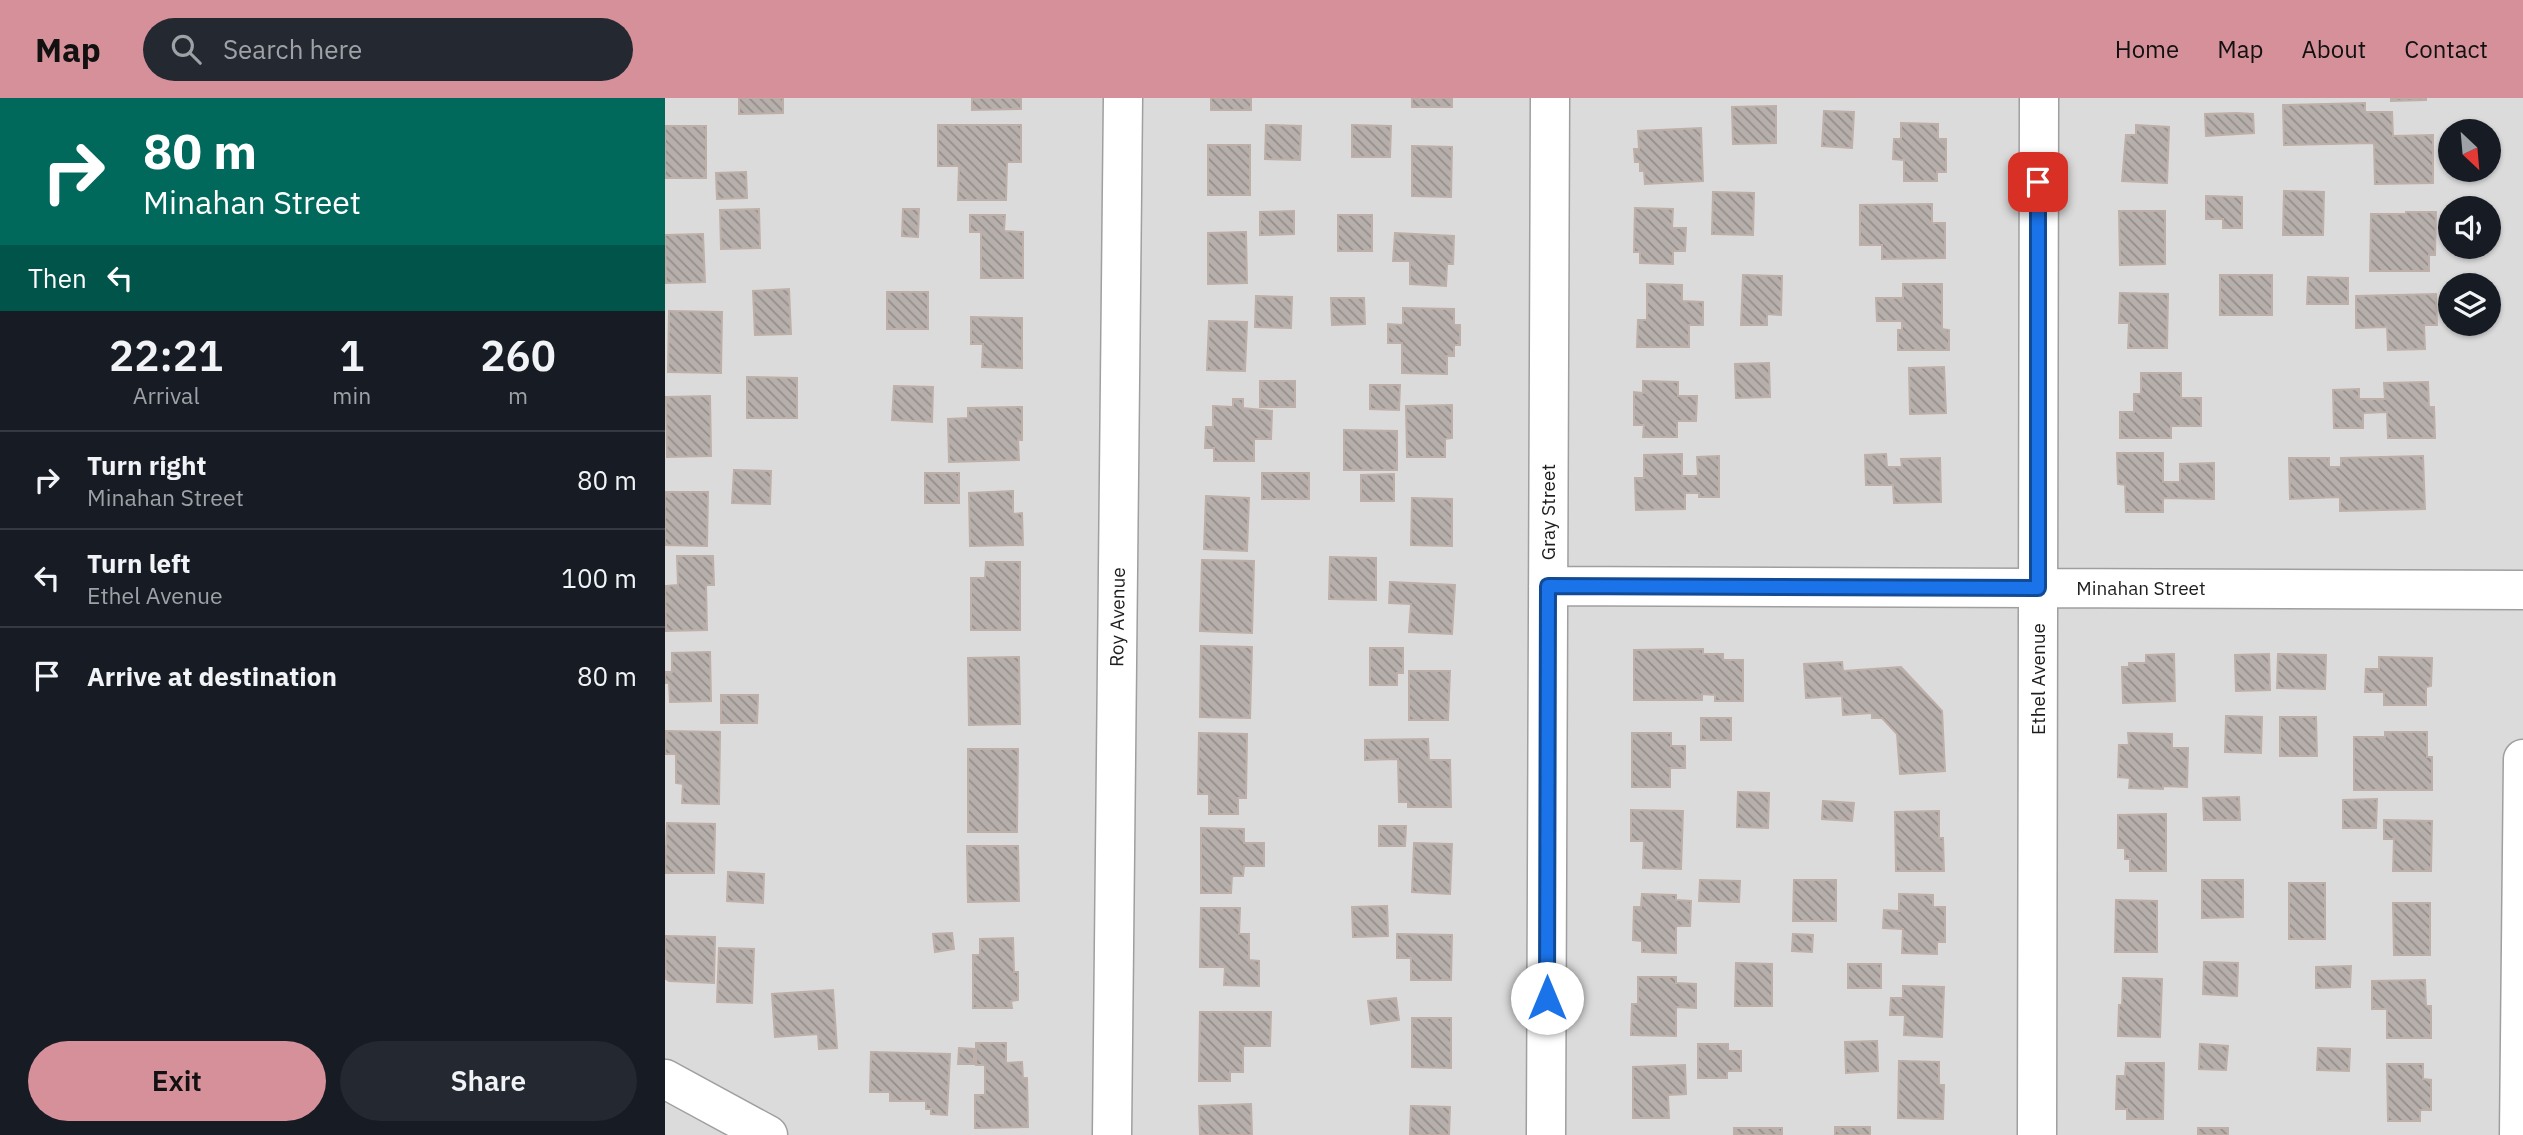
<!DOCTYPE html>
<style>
body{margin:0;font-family:"IBM Plex Sans",sans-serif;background:#242831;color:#f1f3f6;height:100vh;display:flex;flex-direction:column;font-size:26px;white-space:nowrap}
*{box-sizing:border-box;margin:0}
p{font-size:23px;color:#9ea1a6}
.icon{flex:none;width:38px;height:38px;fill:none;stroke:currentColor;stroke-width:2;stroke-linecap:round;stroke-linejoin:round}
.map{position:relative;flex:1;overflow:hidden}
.sheet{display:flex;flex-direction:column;background:#171b24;width:665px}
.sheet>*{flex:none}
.guide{background:#00695c;color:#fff;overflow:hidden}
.needle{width:46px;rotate:154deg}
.buttons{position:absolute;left:1773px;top:21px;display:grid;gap:14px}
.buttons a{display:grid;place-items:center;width:63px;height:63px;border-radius:50%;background:#171b24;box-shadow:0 2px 5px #0004;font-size:35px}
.pin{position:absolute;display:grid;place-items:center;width:60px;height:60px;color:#fff;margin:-30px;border-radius:14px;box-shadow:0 4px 10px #0006}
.me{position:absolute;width:77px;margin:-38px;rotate:0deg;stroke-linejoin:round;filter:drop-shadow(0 0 5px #0008)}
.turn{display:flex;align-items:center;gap:24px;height:147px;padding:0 28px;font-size:32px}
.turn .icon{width:91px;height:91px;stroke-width:2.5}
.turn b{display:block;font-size:49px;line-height:60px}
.then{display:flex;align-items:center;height:66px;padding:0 28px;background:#0003;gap:14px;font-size:26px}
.eta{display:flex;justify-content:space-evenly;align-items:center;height:119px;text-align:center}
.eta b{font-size:42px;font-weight:600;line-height:49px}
.action{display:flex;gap:14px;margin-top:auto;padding:14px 28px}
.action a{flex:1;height:80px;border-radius:42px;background:#d69099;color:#111;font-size:28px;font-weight:600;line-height:80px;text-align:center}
.action a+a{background:#242831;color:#f1f3f6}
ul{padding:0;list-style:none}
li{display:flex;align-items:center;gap:21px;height:98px;padding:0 28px;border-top:2px solid #363941}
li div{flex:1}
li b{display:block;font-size:26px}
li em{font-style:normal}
header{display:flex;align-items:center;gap:42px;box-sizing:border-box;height:98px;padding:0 35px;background:#d69099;color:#111}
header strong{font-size:33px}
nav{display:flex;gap:38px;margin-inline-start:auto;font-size:24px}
.search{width:490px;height:63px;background:#242831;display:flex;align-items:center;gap:18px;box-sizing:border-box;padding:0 24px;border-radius:38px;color:#9ea1a6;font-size:26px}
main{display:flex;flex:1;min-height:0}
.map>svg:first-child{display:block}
.residential{fill:#dcdbdb;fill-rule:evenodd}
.building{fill:url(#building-back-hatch);stroke:#beb0a9;stroke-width:2}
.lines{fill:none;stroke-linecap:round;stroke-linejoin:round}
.minor-casing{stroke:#9f9f9f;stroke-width:41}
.minor{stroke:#fff;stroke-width:38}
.route-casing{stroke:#114b97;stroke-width:18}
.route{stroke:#1a73e8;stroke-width:12}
.labels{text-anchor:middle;stroke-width:5;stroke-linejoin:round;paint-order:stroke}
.street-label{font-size:19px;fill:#1e1e1e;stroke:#fff}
</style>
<header>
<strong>Map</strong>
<div class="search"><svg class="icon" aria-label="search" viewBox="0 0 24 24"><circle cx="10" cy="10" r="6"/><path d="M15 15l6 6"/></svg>Search here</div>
<nav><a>Home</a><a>Map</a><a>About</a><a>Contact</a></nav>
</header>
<main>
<section class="sheet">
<div class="guide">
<div class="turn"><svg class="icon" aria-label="right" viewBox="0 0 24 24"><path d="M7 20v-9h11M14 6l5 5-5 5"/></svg><div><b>80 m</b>Minahan Street</div></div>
<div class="then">Then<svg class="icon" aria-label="left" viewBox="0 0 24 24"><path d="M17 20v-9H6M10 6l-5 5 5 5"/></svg></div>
</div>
<div class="eta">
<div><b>22:21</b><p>Arrival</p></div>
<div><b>1</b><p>min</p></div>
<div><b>260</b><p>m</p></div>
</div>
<ul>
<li><svg class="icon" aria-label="right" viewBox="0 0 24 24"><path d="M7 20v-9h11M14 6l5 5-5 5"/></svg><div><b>Turn right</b><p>Minahan Street</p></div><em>80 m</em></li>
<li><svg class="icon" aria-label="left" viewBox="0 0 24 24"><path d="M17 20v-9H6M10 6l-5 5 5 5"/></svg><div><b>Turn left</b><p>Ethel Avenue</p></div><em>100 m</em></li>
<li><svg class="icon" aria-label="arrive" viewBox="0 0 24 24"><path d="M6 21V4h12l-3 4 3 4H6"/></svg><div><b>Arrive at destination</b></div><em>80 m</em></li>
</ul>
<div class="action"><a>Exit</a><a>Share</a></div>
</section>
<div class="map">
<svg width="1858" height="1037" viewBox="0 0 1858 1037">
<defs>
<pattern id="building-back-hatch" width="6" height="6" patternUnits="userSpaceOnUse" patternTransform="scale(1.75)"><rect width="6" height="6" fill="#b7afab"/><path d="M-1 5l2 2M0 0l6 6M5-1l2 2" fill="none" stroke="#948e8b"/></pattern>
</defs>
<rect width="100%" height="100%" fill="#eeeae5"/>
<path class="residential" d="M0,0h1858v1037h-1858zM1785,33h39v39h-39zM1785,110h39v39h-39zM1785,187h39v39h-39z"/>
<path class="building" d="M74,0h44v15l-44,1z
M307,0h49v11l-49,1z
M546,0h40v12h-40z
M747,0h40v9h-40z
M1726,0h35v2l-35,1z
M1700,5v9h27l1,24 40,-1v48l-58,1 -1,-41 -90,2 -1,-40z
M1111,8v37l-43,1 -1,-37z
M1159,13l30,1 -2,36 -30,-2z
M1571,15l17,1 1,19 -48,3 -1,-22z
M1236,25l37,1v15h8v33h-9v9h-33v-21l-11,-1 1,-20h7z
M273,27h83v37h-14l-1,38h-48l1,-34h-21z
M601,27l35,1 -1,34 -35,-1z
M687,27l39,1 -1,31h-38z
M1471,27l33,2 -2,56 -45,-2 4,-46h10z
M0,28h41v52h-41z
M1036,30l2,53 -58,3 -1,-13h-4v-9h-5l-1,-13h5l-1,-18z
M543,47h42v50h-42z
M747,48l40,1 -1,50 -39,-1z
M81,74l1,26 -30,1 -1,-26z
M1619,93l40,1 -1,43h-40z
M1048,94l41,1 -1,42 -41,-1z
M1541,98l36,1v31h-19v-9h-17z
M1267,106v19h13v35l-63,1v-14h-22v-40z
M970,110l38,1 -1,19h14l-1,23h-12v13l-33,-1v-11h-6z
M94,111l1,39 -39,1 -1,-39z
M238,111h16l-1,28 -16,-1z
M629,113v23l-34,1v-23z
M1454,113h46v53l-45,1z
M1741,114h30l-1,43h-6v16h-59l1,-57h35z
M305,117h35l-1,16 19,1v46h-42v-46h-11z
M673,117h34v36h-34z
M581,134l1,51 -39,1v-51z
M730,135l59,3 -1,28h-6l-1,22 -36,-2v-23h-17z
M38,136l2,48 -39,1 -1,-48z
M1078,177l39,1 -1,39 -14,-1v11h-26z
M1555,177h52v40h-52z
M1643,179l40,1v26h-41z
M982,186l35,1v16l21,1v23h-14v22h-52l1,-27h9z
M1238,186h39v45l7,1v20h-51v-20h4v-9h-25l-1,-23h27z
M124,191l2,45 -36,1 -2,-44z
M222,194h41v37h-41z
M1455,195l48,1 -1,54h-39l1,-25h-10z
M1771,196l1,31h-13l1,24 -37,1 -1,-23 -31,1v-32z
M591,198l36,1 -1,31 -36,-1z
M666,200h33l1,26 -33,1z
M738,210l51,1v16h6v20h-6v11h-7v18l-45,-1v-30h-14v-19l15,1z
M4,213l53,1 -1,61 -53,-1z
M306,219l51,1v50l-40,-1 1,-23h-12z
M544,223l38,1 -2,49 -38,-1z
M1104,265l1,34 -34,1 -1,-34z
M1279,269l2,46 -36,1 -1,-46z
M1476,275h40v25h20v28h-30v12h-51v-26h14v-18h7z
M82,279l50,1v40h-50z
M595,283h35v26h-35z
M978,283l35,1v14h19l-1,25h-19v16h-34l1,-12h-10v-33l9,1z
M1763,284l1,25h5l1,31h-47l-1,-26 -24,1v15h-29l-1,-38 26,-1v10h26l-1,-16z
M705,287h30l-1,25 -29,-1z
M229,288l39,1 -1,35 -40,-2z
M45,298l1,60 -44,1 -1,-60z
M568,301h10v9l29,3 -1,28h-17v22h-40v-13h-9l1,-21h7v-21l20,1z
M787,307v33l-7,1v18h-38l-1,-51z
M357,309v33h-4l1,20 -70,2 -1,-43 20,-1v-10z
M679,332l53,1v39h-53z
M1452,355h46v29h17v-18l34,-1v36l-51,-1v14h-37l-1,-27 -7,-1z
M1017,356v22h16l-1,-19 22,-1v41h-20v-4h-14v16l-49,1 -1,-32h9v-23z
M1221,356l1,13h15l-1,-8 39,-1 1,44 -47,1 -1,-18h-27l-1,-30z
M1758,358l2,53 -85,2v-14l-50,2 -1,-41h40v9h12v-9z
M69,372l37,1 -1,33 -38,-1z
M260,375h34v30h-34z
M597,375h47v26h-47z
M729,376v27h-33v-26z
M348,393v23l9,-1 1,32 -53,1 -1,-53z
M0,394h43l-1,54 -42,-1z
M541,398l43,2 -2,53 -43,-2z
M747,400l40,1v47l-41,-1z
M12,458h36l1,29h-8l1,45 -41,1 -1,-45 13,-1z
M665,459l46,1v42l-47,-1z
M537,462l52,1 -2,72 -52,-2z
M321,464h34v68h-49v-52h14z
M725,484l65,3 -3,49 -43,-2 2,-28 -22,-1z
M536,548l51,1 -2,71 -50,-1z
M705,550h33v25h-6v12h-27z
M1038,551v5h20v6h20v41h-28v-6l-13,-1v6h-68v-50z
M45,554l1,49 -41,1 -1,-19h-4v-11h7v-19z
M1509,556l1,47 -52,2 -1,-36h7v-4h17v-8z
M1604,556l1,36 -34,1 -1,-36z
M1613,556l48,1 -1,34 -48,-1z
M354,559l1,67 -51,1 -1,-67z
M1714,559l53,1 -1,28 -5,1v18h-42v-13h-19l1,-23h13z
M1177,564l1,9 58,-4 41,44 3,60 -45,3 -3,-40 -15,-16h-10v-5l-29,2 -1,-19 -36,2 -2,-34z
M744,573h41l-2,49h-39z
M56,597h37l-1,28h-36z
M1561,618l36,1 -1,36 -36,-1z
M1615,619h36l1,39h-37z
M1036,620h30v22h-30z
M1,633l54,1 -1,72 -37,-1 1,-19 -7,-1v-29h-11z
M1720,634h42v25h5v33h-78v-53h31z
M534,635l48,1 -1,64h-8v16h-29v-20h-11z
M967,635h39v13h14v22h-15v19h-38z
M1463,635l44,1v14h16l-1,39 -24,-1v3l-34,-1 1,-10 -12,-1 1,-32h10z
M763,641l1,21h21l1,47h-43v-5h-9l-1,-43 -33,1v-20z
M303,651h50l-1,83h-49z
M1073,694l31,1 -1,35 -31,-1z
M1574,699l1,23h-36l-1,-22z
M1712,701l-1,29h-33v-28z
M1158,703l31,2 -2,18 -30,-2z
M966,712l52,1 -2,58 -38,-1 1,-27h-13z
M1274,713v27h4l1,33h-48l-1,-59z
M1501,716v57h-36v-12h-5v-11h-7v-33z
M1719,722l48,1 -1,50h-38l1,-32h-10z
M2,725l48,1 -1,49h-49z
M714,728h27l-1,20h-26z
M536,730l43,1v14h20v23h-20l-1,10h-11l-1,17h-30z
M749,745l38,1 -2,50 -38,-2z
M302,748h51l1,55 -51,1z
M63,774l36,2 -1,29 -36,-2z
M1035,782l40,1 -1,21 -40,-1z
M1129,782h42v41h-43z
M1537,782h41v37l-41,1z
M1624,785h36v56h-36z
M977,796l34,1v5l15,1 -1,25h-14v27l-34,-1v-11l-9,-1 1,-33h7z
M1234,796l34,1v12h12v35h-8v12l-35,-1 1,-24 -20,-1 1,-18 15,1z
M1451,802l41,1v51h-42z
M1728,805h37v52h-36z
M722,808l1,30 -35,1 -1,-30z
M536,810h39l-1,26h10v26l10,1v25l-35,-1 1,-18h-25z
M287,835l2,16 -19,3 -2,-18z
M732,836l55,1 -1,45h-40v-22h-14z
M1128,836l20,1 -1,17 -20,-1z
M0,838l50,1 -1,46 -45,-2 -3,-2z
M348,840l1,34h4v28l-7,1 1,7h-39v-53h7v-16z
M54,850l35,1 -2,54 -35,-1z
M1539,864l34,1 -1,33 -34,-2z
M1071,865l36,1v42h-37z
M1183,866h33v24h-33z
M1686,868l-1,21 -34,1v-21z
M973,879h38v6l20,1v24l-20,-1v29l-45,-1 1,-31h6z
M1458,880l39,1 -2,58 -42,-1 1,-31h3z
M1760,882l1,26h5v32h-44v-29h-15v-28z
M1238,888l41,1 -2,50 -38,-2 1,-20h-15l1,-17h12z
M168,892l4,58 -18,1 -1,-15 -43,3 -3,-43z
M731,900l3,22 -28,4 -3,-23z
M535,914h71l-1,34h-27v26h-13v9h-31z
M747,920h39v50l-39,-1z
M1212,943l1,30 -32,2 -1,-31z
M311,945h30v20l16,-1 1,16h4l1,49 -53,1v-33h10v-30h-9z
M1033,946h30v7h13v20h-14v7h-29z
M1535,946l28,2 -2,24 -27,-1z
M294,950l15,1v15h-16z
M1653,950l32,1 -1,22 -32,-1z
M206,954l79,2 -3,61 -16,-1v-5h-5v-8h-36v-9h-20z
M1234,963l40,1v23h5l-1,34 -45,-1z
M1461,965h38l-1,56h-36v-10h-11l1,-33h8z
M1722,966h36v15l8,1v30h-11v11h-32z
M1020,967l1,29 -18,1 1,23h-36v-51z
M586,1006l1,31h-52l-1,-29z
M746,1008l39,1 -1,28h-39z
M1170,1029h35v8h-35z
M1069,1030h48v7h-48z
M1533,1030h30v7h-30z"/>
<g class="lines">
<defs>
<path id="minor" d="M883,488l975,4
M0,981l103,56
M447,1037l11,-1037
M881,1037l4,-1037
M1372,1037l2,-1037
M1854,1037l4,-376"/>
</defs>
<use href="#minor" class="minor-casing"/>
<use href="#minor" class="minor"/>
</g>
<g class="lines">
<defs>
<path id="route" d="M882,900l1,-412 490,2v-406"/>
</defs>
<use href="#route" class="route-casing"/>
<use href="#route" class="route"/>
</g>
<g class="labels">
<g class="street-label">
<text transform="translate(883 414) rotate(-90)" y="7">Gray Street</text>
<text x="1476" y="497">Minahan Street</text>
<text transform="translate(452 519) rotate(-89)" y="7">Roy Avenue</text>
<text transform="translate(1373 581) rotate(-90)" y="7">Ethel Avenue</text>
</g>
</g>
</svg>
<div class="buttons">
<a><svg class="needle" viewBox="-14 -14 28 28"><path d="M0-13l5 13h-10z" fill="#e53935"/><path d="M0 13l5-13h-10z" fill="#9ea1a6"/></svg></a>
<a><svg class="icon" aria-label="sound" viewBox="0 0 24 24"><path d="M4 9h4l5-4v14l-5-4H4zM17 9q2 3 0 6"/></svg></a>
<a><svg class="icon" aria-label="layers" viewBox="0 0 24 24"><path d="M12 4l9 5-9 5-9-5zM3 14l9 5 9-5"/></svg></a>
</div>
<div class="pin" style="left:1373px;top:84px;background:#d93025"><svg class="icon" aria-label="arrive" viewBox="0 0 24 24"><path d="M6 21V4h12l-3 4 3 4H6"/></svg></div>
<svg class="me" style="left:882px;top:900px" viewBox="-20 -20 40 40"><circle r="19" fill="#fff"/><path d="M0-13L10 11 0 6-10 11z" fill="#1a73e8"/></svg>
</div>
</main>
